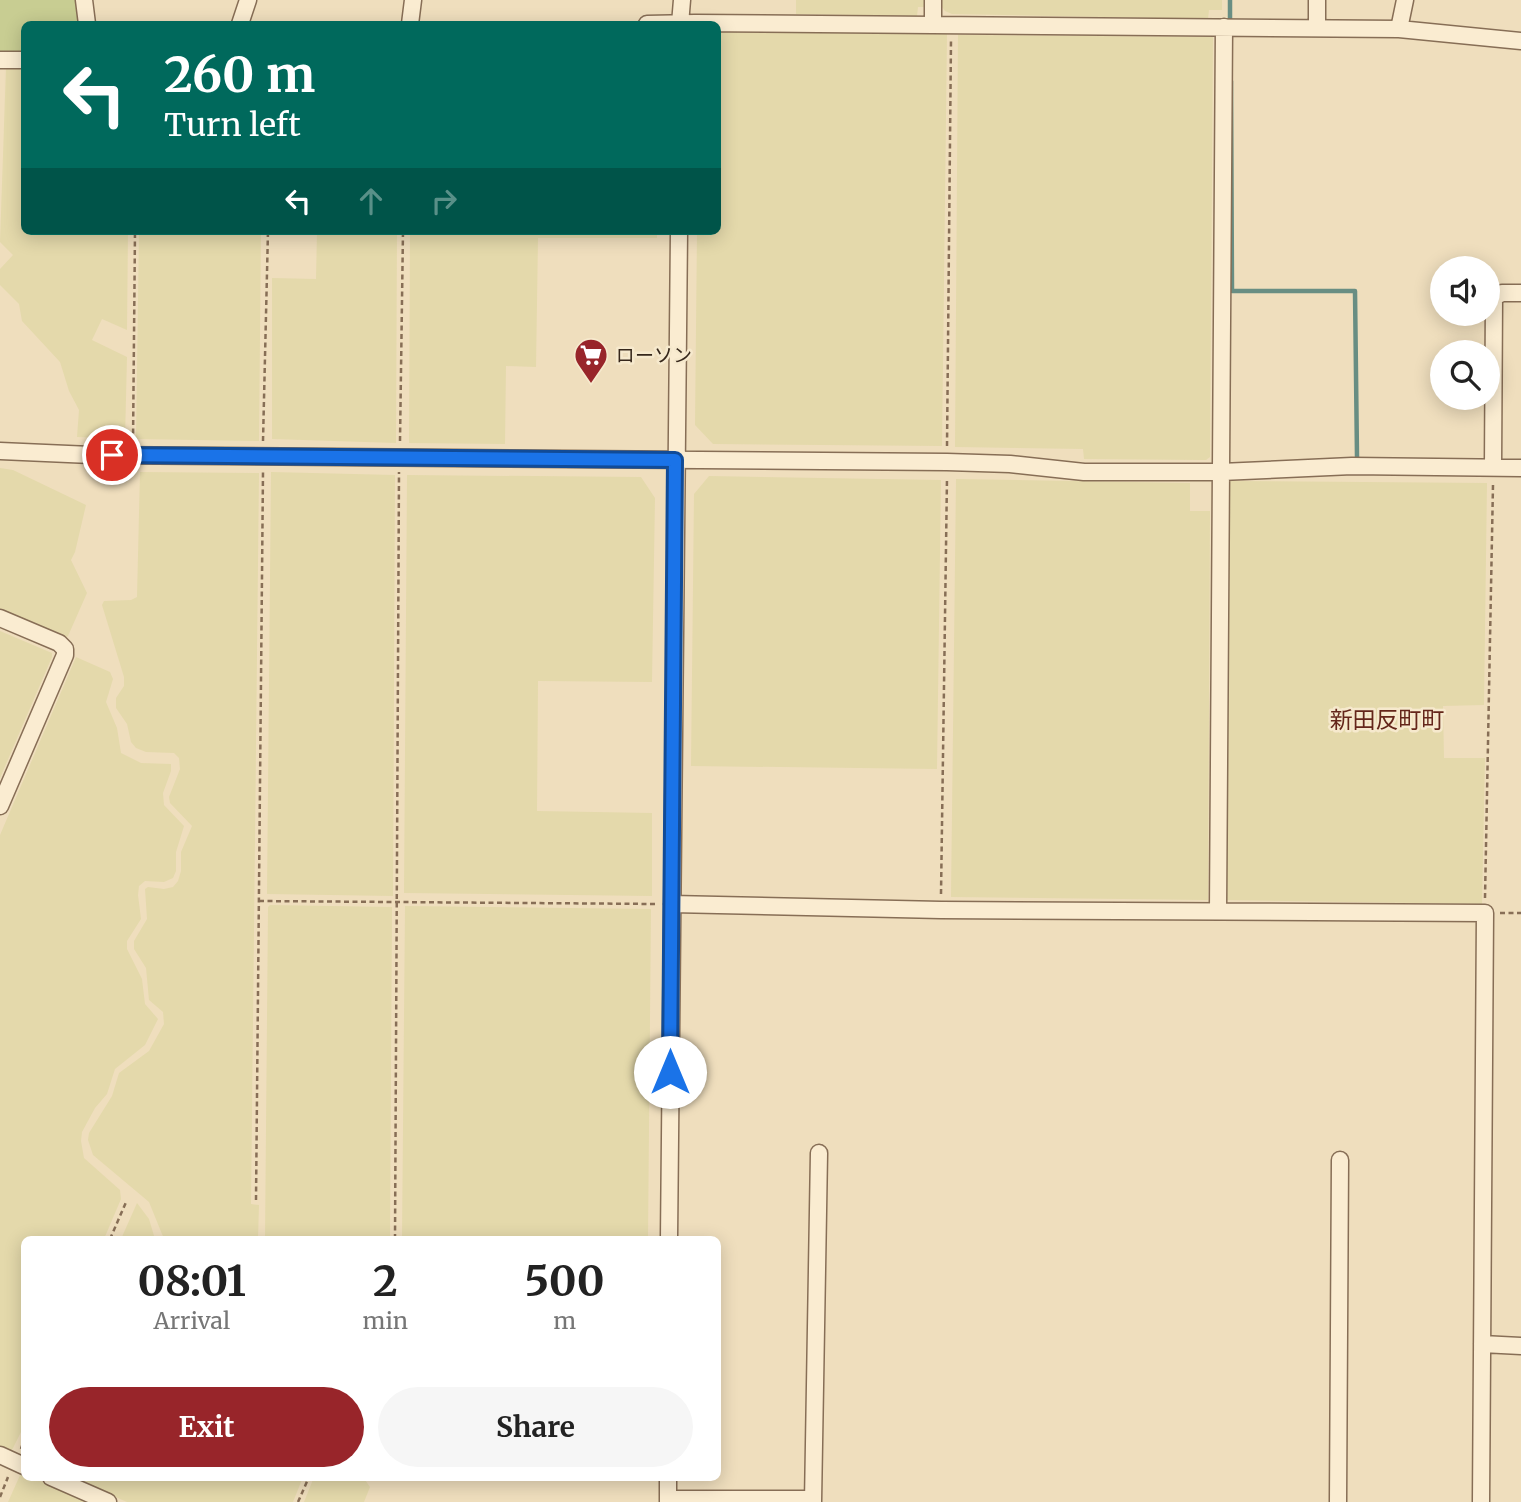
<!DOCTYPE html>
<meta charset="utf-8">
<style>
body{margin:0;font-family:Merriweather,"Noto Sans JP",serif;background:#f6f6f6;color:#222;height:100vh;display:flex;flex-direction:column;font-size:26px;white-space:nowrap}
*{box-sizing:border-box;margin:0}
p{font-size:23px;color:#767676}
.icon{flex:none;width:38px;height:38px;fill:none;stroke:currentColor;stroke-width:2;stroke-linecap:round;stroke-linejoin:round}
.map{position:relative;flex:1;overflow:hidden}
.drawer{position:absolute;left:21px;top:1236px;width:700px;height:245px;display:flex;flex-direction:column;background:#fff;border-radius:10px;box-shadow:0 4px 18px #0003}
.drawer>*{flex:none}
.hud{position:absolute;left:21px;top:21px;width:700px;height:214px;border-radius:10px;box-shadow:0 4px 18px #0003;background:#00695c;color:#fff;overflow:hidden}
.tools{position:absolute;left:1430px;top:256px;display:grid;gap:14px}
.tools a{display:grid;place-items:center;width:70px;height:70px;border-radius:50%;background:#fff;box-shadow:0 4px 18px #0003;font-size:35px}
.pin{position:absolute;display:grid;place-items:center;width:60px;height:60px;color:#fff;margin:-30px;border:4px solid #fff;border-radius:50%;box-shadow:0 2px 7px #0007}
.me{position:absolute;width:77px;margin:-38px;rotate:0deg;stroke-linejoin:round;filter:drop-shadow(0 0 5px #0008)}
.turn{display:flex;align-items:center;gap:24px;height:147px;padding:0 28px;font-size:32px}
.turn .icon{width:91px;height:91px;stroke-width:2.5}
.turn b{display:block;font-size:49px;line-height:60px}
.lanes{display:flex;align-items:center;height:66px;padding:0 28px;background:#0003;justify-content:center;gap:35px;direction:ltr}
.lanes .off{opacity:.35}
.eta{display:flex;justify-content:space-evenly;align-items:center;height:119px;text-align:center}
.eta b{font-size:42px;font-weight:700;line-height:49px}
.button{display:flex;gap:14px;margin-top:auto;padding:14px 28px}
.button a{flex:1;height:80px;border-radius:42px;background:#98252a;color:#fff;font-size:28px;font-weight:700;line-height:80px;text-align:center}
.button a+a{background:#f6f6f6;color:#222}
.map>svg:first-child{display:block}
.farmland{fill:#e4d9ab}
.green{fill:#c8cd92}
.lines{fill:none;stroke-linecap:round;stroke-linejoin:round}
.stream{stroke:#698e83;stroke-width:4.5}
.minor-casing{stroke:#876e56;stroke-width:19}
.path{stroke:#876e56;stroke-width:2.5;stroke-dasharray:5 3.5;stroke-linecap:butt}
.minor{stroke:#faecd1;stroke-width:16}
.route-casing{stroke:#114b97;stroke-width:18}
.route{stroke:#1a73e8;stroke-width:12}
.labels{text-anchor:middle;stroke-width:5;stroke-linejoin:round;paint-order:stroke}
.poi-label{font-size:19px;fill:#36271b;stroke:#f6e9cd;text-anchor:start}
.quarter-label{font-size:23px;fill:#64261a;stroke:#f6e9cd}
</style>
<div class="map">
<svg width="1521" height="1502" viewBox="0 0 1521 1502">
<rect width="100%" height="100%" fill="#efdebd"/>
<path class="farmland" d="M796,0h128v7h-6l-1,9 -121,-2z
M942,0h280v10h-13l-1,9 -256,-5 -7,-3 -3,-4z
M718,32l229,2 -5,412 -229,-2 -18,-19 2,-194h21z
M958,35l255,2 -3,420 -4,3 -122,-1 -1,-10 -128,-2z
M6,67l18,1v163h104l-1,99 -25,-11 -10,21 35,17 -2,82 -48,-2 2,-27 -10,-19 -9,-29 -38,-41 -3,-17 -19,-19v-16l13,-14 -13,-13z
M139,231h122l-2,210 -123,-2z
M317,231h80l-1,212 -124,-4v-161l44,1z
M410,231h247v7h-119l-2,129 -30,-1 -1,78 -96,-1z
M0,468l13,2 73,35 -11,47 -4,8 16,33 -19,43 -4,3 -64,-28z
M140,472l119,1 -8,731 8,1 -1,34h-94l-15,-37 -56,-47 -5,-15 1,-7 23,-37 7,-23 30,-22 15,-27 -1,-12 -14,-12 -3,-32 -12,-19v-8l13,-22 -2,-30 3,-2 16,2 9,-2 5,-6 3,-10v-19l11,-26 -22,-23 -1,-6 11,-28 -1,-11 -5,-5 -28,-1 -10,-4 -5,-6 -4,-18 -11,-16v-10l8,-12v-9l-22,-72 2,-4 27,-1 6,-3z
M271,472l124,3 -2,421 -126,-2z
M407,475l234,2 14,21 -3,184 -114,-1 -1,130 115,2v83l-248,-3z
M709,476l232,4 -4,289 -246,-3 3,-272z
M956,479l234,4v28h20l-2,389 -257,-3z
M1230,481l257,2 -3,222 -41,1 1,52h41l-3,146 -257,-4z
M0,631l52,22v4l-52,121z
M76,657l34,15 3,7 -7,23 11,26 4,25 20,10 30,1v7l-8,22 1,12 20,21 -8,26v19l-3,7 -9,4 -19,-1 -6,5 -1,9 3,24 -14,22v8l15,30 3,25 13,15 -13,26 -30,24 -8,25 -12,14 -13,24 -1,9 3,17 36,32 1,9 -17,40h-80v187l-13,26 -11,-5v-612z
M270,905l122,2 -2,332h-125l3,-332z
M405,906l246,3 -3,330h-246z
M137,1203l12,16 6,20h-34z
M21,1473l3,1v3h7l59,25h-82z
M70,1477h233l-10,25h-166z
M314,1477h49l7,10 -6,15h-60z"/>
<path class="green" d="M0,0h77l3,24h-56v29h-24z"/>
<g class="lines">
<path class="stream" d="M1230,0v24
M1231,81l1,210h123l2,166"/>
<defs>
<path id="minor" d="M84,0l3,24
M240,24l8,-24
M410,24l3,-24
M647,24l48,-1 704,6 122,12
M680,24l2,-24
M933,25v-25
M1317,28v-28
M1399,29l6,-29
M0,60h24
M0,451l91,4 856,7 63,2 74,8h137l131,-6 169,2
M1493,467l1,-170 8,-4h19
M0,618l59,25 6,6v6l-65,151
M672,904l269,6 544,3 -4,589
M1218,911l6,-884
M669,1239l10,-1008
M1482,1344l39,2
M0,1455l24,11
M51,1477l57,25
M668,1499h145
M668,1502v-25
M813,1502l6,-349
M1338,1502l2,-342"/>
</defs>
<use href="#minor" class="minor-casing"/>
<path class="path" d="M263,441l5,-210
M400,441l3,-210
M133,442l2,-211
M947,446l4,-406
M941,894l6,-416
M1485,898l8,-413
M259,901l399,3
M1500,913h21
M256,1200l7,-728
M110,1239l17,-39
M395,1239l4,-767
M21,1449l3,-9
M0,1497l8,-20
M298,1502l11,-25"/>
<use href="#minor" class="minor"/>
</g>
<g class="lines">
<defs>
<path id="route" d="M112,455l563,5 -5,612"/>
</defs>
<use href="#route" class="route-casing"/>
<use href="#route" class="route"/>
</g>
<defs>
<symbol id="supermarket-pin" viewBox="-11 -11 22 30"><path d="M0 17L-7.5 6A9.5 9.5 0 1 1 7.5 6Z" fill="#98252a" stroke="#f6e9cd"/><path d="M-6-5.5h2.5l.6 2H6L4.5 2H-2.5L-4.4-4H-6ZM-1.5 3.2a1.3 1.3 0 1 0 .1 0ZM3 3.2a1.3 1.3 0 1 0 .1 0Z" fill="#fff"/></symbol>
</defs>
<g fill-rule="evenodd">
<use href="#supermarket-pin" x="572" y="336" width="38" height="52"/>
</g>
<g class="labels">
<g class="poi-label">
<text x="616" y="362">ローソン</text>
</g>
<g class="quarter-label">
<text x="1387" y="728">新田反町町</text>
</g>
</g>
</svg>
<div class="tools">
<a><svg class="icon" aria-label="sound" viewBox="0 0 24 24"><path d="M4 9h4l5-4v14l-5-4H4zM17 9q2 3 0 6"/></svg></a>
<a><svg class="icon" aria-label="search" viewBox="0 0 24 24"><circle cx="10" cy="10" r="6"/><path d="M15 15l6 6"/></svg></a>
</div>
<div class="pin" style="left:112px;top:455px;background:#d93025"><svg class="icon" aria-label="arrive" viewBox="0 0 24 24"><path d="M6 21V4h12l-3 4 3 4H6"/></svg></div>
<svg class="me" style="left:670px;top:1072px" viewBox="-20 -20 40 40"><circle r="19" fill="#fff"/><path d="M0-13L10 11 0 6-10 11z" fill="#1a73e8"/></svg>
<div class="hud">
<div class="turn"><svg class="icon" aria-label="left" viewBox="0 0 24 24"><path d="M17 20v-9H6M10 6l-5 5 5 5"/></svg><div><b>260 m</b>Turn left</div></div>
<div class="lanes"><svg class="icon" aria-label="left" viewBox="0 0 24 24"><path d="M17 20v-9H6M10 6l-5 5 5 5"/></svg><svg class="icon off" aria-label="ahead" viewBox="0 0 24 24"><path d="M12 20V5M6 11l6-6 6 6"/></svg><svg class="icon off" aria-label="right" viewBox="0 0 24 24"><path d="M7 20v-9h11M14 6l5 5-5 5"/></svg></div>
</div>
<section class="drawer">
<div class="eta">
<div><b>08:01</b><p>Arrival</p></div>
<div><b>2</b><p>min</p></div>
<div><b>500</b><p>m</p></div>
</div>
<div class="button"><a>Exit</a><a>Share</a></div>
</section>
</div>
